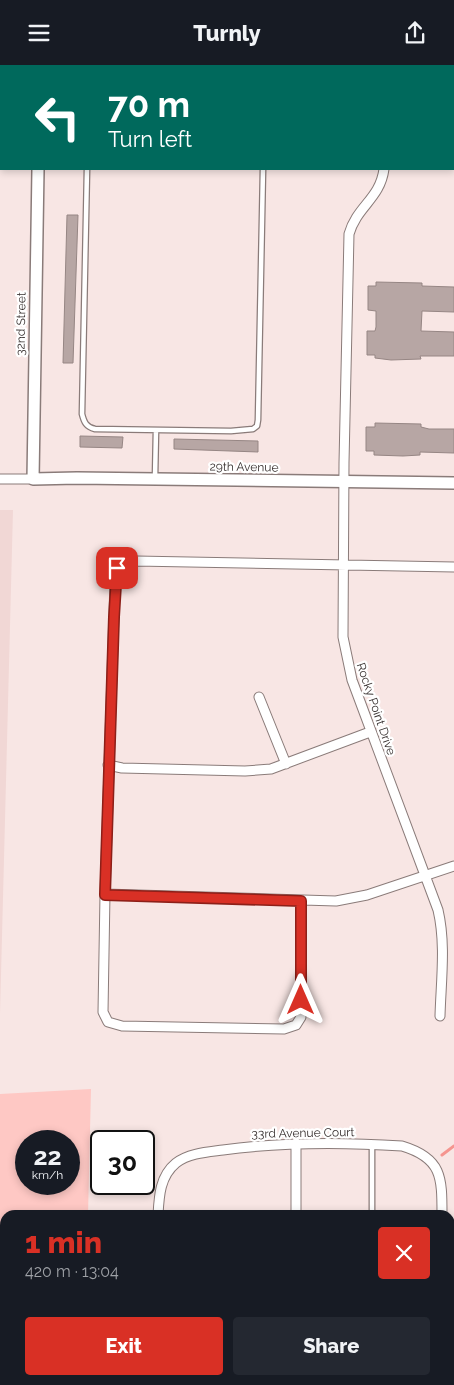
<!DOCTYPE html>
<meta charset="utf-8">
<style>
body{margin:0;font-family:Raleway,sans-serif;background:#242831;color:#f1f3f6;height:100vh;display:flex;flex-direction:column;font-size:19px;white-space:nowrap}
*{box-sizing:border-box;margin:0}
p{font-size:16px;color:#9ea1a6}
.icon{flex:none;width:28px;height:28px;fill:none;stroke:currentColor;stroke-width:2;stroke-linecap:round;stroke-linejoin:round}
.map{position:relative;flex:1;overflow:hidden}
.drawer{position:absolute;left:0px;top:1145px;width:455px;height:175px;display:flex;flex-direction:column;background:#171b24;border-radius:15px 15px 0 0;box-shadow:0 2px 8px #0003}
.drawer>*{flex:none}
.hud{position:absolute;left:0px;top:0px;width:455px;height:105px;box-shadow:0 2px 8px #0003;background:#00695c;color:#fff;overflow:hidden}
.speed{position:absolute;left:15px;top:1065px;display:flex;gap:10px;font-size:25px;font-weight:700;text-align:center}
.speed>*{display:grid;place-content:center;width:65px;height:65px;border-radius:50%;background:#171b24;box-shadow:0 2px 8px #0003;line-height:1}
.speed small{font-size:12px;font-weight:400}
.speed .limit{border:2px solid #111;border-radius:8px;background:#fff;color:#111}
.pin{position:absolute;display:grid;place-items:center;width:42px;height:42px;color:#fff;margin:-21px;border-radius:10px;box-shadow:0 2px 8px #0006}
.me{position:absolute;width:55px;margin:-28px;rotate:0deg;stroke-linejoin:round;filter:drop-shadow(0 0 4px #0008)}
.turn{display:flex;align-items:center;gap:18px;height:105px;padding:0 25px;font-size:22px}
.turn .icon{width:65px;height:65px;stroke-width:2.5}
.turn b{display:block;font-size:35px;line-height:42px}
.round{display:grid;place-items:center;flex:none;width:52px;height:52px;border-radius:5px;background:#242831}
.head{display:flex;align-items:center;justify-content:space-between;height:85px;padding:0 25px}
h1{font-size:30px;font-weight:800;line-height:38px;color:#d93025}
.action{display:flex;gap:10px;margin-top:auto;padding:10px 25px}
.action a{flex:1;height:58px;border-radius:5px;background:#d93025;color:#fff;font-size:20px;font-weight:800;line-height:58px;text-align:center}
.action a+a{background:#242831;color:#f1f3f6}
header{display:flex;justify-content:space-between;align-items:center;height:65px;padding:0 25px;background:#171b24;font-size:22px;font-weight:800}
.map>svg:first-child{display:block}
.built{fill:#f1d7d5}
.green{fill:#fec8c4;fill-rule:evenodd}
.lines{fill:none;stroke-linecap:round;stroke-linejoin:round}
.stream{stroke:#f5958f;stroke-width:3}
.building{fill:#b7a6a4;stroke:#968684}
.service-casing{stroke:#8a7b79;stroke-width:7}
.minor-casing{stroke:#8a7b79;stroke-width:11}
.tertiary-casing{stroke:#8a7b79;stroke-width:14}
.path{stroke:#ab9e9c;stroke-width:2;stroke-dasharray:4 4;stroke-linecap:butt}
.service{stroke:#fff;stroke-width:4.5}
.minor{stroke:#fff;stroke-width:9}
.tertiary{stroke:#fff;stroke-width:11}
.route-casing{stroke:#8d1f18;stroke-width:12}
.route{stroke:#d93025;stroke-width:9}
.labels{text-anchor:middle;stroke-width:4.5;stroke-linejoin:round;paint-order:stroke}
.street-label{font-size:12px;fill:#37302f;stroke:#fff}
</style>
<header><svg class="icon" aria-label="menu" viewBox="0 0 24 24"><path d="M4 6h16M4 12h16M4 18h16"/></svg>Turnly<svg class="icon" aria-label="share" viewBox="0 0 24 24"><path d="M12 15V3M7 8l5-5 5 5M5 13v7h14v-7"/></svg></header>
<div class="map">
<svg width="454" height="1320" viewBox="0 0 454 1320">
<rect width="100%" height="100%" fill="#f8e6e4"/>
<path class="built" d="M0,445h13l-13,504z"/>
<path class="green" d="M91,1024l-3,126h-83v165h79v5h-84v-291zM26,1076h43v43h-43z"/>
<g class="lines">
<path class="stream" d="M442,1090l12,-9"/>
</g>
<path class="building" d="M67,150h11l-5,148h-10z
M376,217l46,1v3l32,1v25l-32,-1 -1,20 33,1v24h-34l1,3 -30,1 -16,-2v-3h-8v-24h8l1,-4v-16l-8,-1v-24h8z
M375,358l46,1v3l8,2h25v24l-34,-1v3l-17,1 -29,-1v-4h-8v-24h9z
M80,371l43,1 -1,11 -42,-1z
M174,374l84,2v11l-84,-3z"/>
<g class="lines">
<defs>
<path id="service" d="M88,1v-1
M265,1v-1
M87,104l-5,245c2,8 4,13 13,15l136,2 22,-2 4,-3 1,-6 5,-251
M155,413l1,-48
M372,1079v71
M437,1315l5,5
M9,1320l1,-5"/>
<path id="minor" d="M350,1v-1
M0,88h1
M384,104c-4,30 -27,37 -35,65l-5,229 -1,174 9,43 86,230c8,34 3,71 2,106
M0,414h33
M454,502l-318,-6 -19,7 -2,13 -10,313 231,7 31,-6 87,-29
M259,632l27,67
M108,700l14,3 123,3 26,-2 99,-37
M105,829l-2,118 5,10 14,4 162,3 12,-4 5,-8v-116
M158,1150c1,-19 2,-39 18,-52 13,-10 32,-11 47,-13 59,-8 119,-8 179,-4 40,12 40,31 40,69
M296,1150v-72
M450,1218l4,10
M330,1315l6,5
M261,1320l8,-5"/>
<path id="tertiary" d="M40,1v-1
M38,104l-5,310 44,-1 377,5"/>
</defs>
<use href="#service" class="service-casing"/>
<use href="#minor" class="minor-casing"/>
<use href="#tertiary" class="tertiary-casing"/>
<path class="path" d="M168,0l1,1
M176,0v1
M105,1v-1
M155,1v-1
M200,1v-1
M249,1v-1
M281,1v-1
M325,1v-1"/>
<use href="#service" class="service"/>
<use href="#minor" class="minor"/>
<use href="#tertiary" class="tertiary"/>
</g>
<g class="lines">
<defs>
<path id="route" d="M117,503l-3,49 -9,278 196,6v99"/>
</defs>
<use href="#route" class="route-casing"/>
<use href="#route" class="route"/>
</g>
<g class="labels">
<g class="street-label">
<text transform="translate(21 259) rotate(-89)" y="4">32nd Street</text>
<text transform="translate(244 402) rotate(1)" y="4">29th Avenue</text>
<text transform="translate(376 644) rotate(71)" y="4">Rocky Point Drive</text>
<text transform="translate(303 1068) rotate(-1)" y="4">33rd Avenue Court</text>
</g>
</g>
</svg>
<div class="speed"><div>22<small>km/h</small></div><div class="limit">30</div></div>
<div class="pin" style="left:117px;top:503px;background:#d93025"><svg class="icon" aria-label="arrive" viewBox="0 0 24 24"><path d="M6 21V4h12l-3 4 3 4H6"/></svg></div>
<svg class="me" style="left:301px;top:935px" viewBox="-20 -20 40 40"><path d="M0-17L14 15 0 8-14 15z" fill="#d93025" stroke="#fff" stroke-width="4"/></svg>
<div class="hud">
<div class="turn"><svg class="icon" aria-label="left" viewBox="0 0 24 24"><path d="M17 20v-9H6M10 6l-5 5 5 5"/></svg><div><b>70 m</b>Turn left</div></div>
</div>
<section class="drawer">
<div class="head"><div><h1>1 min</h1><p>420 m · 13:04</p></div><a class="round" style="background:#d93025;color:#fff"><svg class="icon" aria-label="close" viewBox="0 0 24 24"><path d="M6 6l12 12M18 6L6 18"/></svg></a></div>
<div class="action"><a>Exit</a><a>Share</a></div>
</section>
</div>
